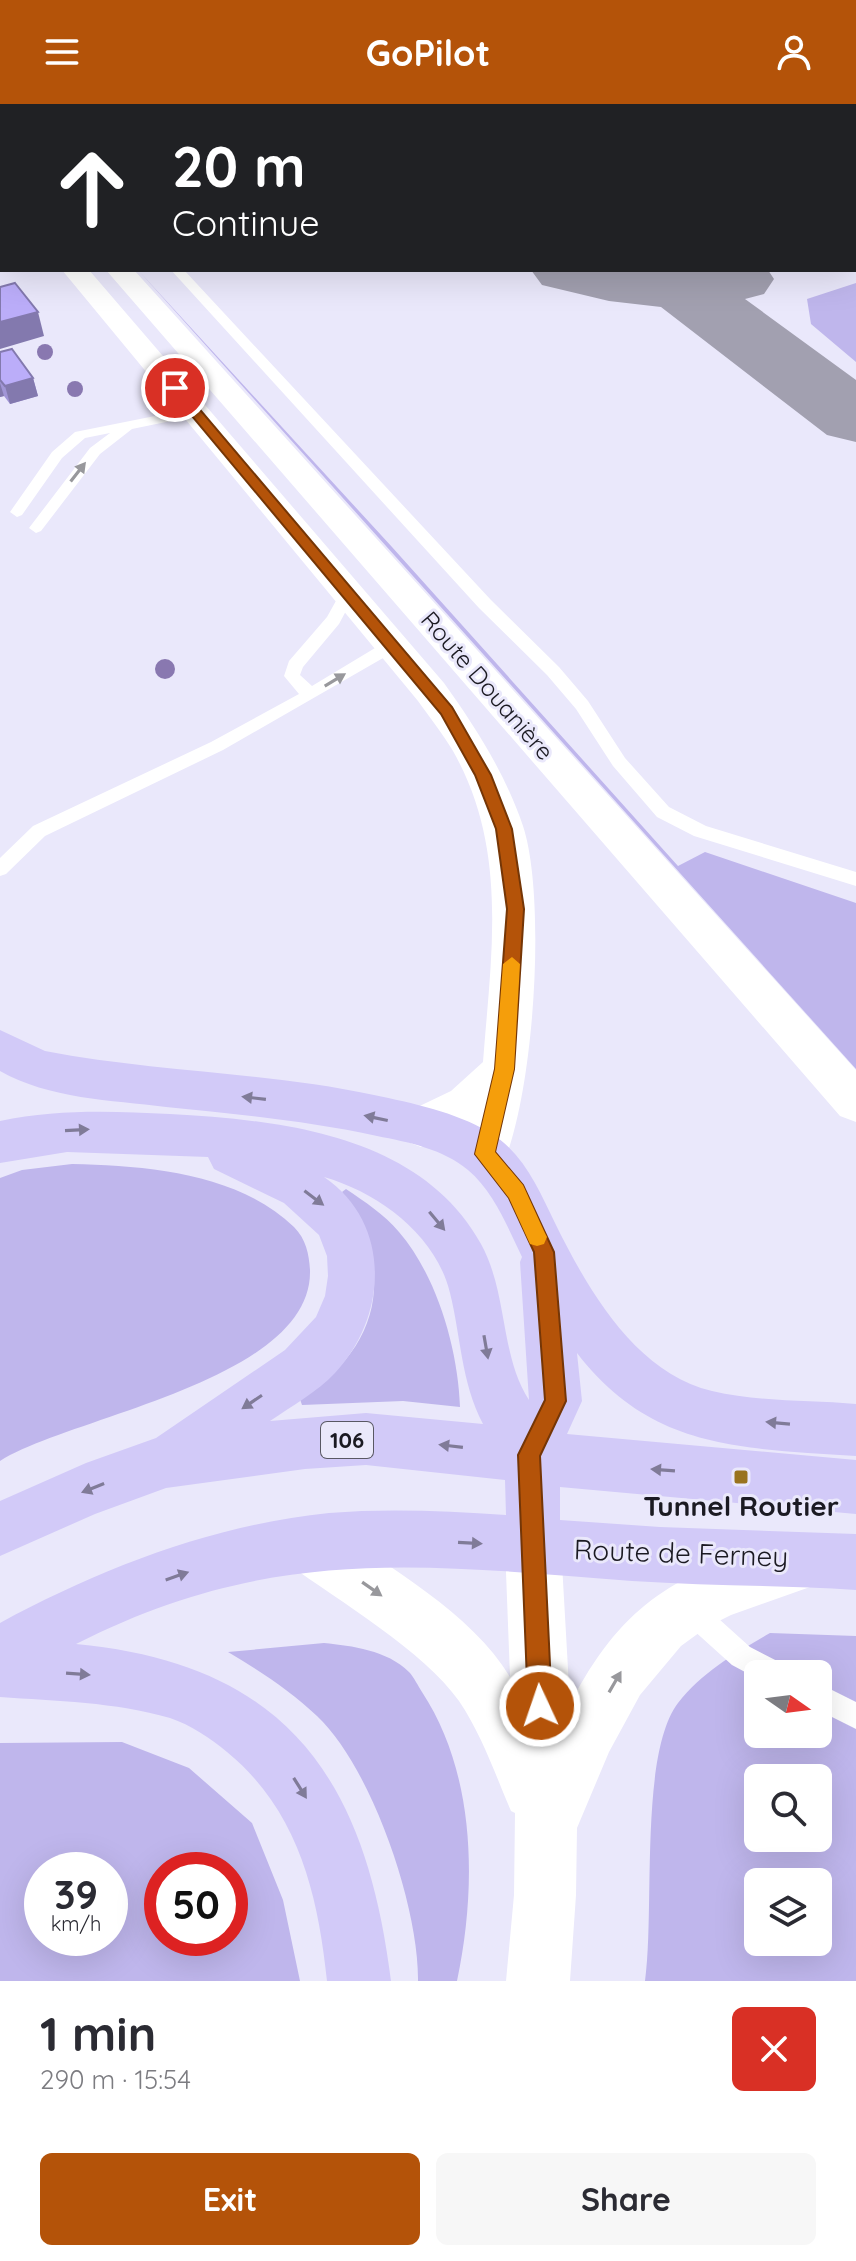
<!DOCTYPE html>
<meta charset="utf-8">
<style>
body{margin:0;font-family:Quicksand,sans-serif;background:#f7f7f7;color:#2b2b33;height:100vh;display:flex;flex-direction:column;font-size:30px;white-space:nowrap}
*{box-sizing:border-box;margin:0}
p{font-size:26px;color:#7c7c81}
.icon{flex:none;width:44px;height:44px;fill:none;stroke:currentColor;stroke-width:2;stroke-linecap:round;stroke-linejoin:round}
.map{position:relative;height:1877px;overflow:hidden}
.panel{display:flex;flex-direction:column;background:#fff;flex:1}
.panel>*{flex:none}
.hud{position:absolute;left:0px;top:0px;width:856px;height:168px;box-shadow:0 8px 32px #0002;background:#202124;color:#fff;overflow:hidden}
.needle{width:52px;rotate:104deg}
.fabs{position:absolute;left:744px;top:1556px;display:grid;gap:16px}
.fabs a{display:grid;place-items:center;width:88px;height:88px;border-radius:12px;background:#fff;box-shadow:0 8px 32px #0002;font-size:40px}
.speed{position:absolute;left:24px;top:1748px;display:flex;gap:16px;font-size:40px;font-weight:700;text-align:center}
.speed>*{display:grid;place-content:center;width:104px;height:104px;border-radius:50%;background:#fff;box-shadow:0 8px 32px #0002;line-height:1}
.speed small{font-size:20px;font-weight:400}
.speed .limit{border:12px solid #d22;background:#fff;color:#111}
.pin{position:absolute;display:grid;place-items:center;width:68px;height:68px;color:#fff;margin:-34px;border:4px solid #fff;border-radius:50%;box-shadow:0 2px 8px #0007}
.me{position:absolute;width:88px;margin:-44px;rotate:357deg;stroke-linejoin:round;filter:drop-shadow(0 0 6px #0008)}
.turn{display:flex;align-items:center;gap:28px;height:168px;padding:0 40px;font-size:36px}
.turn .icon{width:104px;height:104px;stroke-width:2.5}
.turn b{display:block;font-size:56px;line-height:68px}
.round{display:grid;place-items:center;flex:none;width:84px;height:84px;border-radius:12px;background:#f7f7f7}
.head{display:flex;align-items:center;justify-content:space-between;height:136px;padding:0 40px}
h1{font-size:48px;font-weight:700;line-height:60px}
.primary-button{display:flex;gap:16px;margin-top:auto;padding:16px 40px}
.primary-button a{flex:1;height:92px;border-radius:12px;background:#b45309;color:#fff;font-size:32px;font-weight:700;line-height:92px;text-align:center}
.primary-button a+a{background:#f7f7f7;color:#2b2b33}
header{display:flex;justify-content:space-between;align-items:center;height:104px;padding:0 40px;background:#b45309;color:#fff;font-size:36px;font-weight:700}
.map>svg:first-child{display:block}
.green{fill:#bfb6ec;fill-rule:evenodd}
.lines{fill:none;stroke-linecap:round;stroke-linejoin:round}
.taxiway{fill:#a2a0b0;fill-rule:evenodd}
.lane{fill:#fff;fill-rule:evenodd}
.secondary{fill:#fff;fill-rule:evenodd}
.primary{fill:#d2caf8;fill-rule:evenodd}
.tree{fill:#8978b0}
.wall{fill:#a195d6}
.shaded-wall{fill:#8379ae}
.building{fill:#bbadf9;stroke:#8379ae;stroke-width:2}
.oneway{fill:#98989c}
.oneway2{fill:#807b98}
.route{fill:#b45309;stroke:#753606;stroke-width:2}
.slow{fill:#f59e0b}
.poi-dot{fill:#99731e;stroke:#eae8fb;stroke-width:3}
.labels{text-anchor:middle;stroke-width:6;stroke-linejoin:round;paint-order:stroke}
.shield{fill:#eae8fb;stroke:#595863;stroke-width:2}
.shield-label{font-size:22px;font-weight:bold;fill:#1b1a22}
.street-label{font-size:24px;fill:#1b1a22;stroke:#eae8fb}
.near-poi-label{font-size:28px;font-weight:bold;fill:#1b1a22;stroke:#eae8fb}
.near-street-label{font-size:28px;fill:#1b1a22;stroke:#eae8fb}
</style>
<header><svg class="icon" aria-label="menu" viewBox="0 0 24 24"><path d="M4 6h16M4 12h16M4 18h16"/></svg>GoPilot<svg class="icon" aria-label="person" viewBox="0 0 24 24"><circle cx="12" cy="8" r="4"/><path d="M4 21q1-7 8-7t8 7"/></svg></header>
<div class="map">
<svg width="856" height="1877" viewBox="0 0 856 1877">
<rect width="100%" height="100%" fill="#eae8fb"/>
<path class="green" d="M138,166l254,277 286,319 27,-14 151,51v166z
M856,179v79l-45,-38 -4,-25z
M72,1060c75,2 164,8 222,63 12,12 15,27 16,43 3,110 -238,146 -310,191v-283l22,-8z
M346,1085c19,13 38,25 53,43 38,44 59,117 61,175l-57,-6 -101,4 -2,-6c82,-52 96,-128 42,-207z
M770,1529l86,3v345h-211c10,-70 -6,-226 33,-278 25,-32 58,-50 92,-70zM758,1570h60v60h-60zM758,1674h60v60h-60zM758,1778h60v60h-60z
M324,1539c28,3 63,7 85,29 5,5 9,14 13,20 54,82 55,195 35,289h-39c1,-74 -46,-213 -101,-265 -26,-25 -57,-45 -89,-64z
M122,1638l67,26 63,55 31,77 17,81h-300v-238zM42,1766h68v68h-68zM162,1766h68v68h-68z"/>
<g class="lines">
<path class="taxiway" d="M406,0h64l1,2h-64z
M775,0h62l1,2h-62z
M531,166h237l6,9 -10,15 -19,5 111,81v62l-29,-7 -166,-128 -52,-6 -67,-16z"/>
<path class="lane" d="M11,0h11l1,2h-11z
M204,0h11l1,2h-11z
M171,166h13l307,330 68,67 29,34 37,57 44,49 37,19 150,46v14l-162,-50 -37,-19 -44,-51 -37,-57 -29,-34 -68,-67z
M195,304l7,4 -2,3 -68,14 -32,25 -59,77 -5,2 -7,-5 61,-80 20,-15 -25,5 -23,20 -40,57 -5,2 -7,-5 42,-60 23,-20z
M347,485l8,5 -16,30 -36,43 -3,8 12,11 73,-44h12v8l-174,100 -178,86 -39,38 -6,2v-18l33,-32 178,-84 88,-48 -15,-18 5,-15 38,-44 15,-27z
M690,1493l9,4 51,46 35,18 4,9h-31v5l-26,-14 -51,-46 -4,-9 4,-9z
M818,1579l38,19v27l-38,-19z"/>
<path class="secondary" d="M0,24h2v16h-2z
M0,70h2v17h-2z
M62,166h27l355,413c32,45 61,90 79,143 24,73 11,273 -22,343l-16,6 -16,-6 -7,-15 6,-26 -47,19 -16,-6 -7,-14 7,-14 46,-22 32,-29c8,-107 26,-212 -30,-311 -10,-17 -23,-33 -35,-50z
M106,166h28l722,800v52l-16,-6z
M308,1412l20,8c60,43 144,89 182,153l-5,-131 8,-20 20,-8 20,8 8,20 9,158c55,-106 110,-131 220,-165l20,8 8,20 -8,20 -79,28 -24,12 -26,19 -41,49 -31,57 -32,76 -1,67 -6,86h-64l8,-86 1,-82 -4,-2c-16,-37 -29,-76 -52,-110 -35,-50 -120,-100 -171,-137l-8,-20 8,-20z"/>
<path class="primary" d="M0,926l45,21c109,21 220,21 329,44 38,8 81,17 115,37 34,20 50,58 66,91 32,65 80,150 157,168 46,11 97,9 144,13v52c-112,-8 -204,-5 -279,-103l5,48 -15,33 289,26v54l-296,-27v33l100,7 196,7v56c-75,-5 -149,-4 -224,-9 -208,-16 -360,-37 -556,63 212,20 290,136 315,337h-64c-9,-87 -29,-171 -100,-229 -17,-14 -36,-27 -57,-34 -55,-16 -114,-17 -170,-21v-74c102,-55 213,-98 329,-110 58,-5 118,-2 177,2l-1,-35 -139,-15 -61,4 -139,19 -71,26 -95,42v-55l86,-38 70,-25 129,-88 31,-33 9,-21 3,-20 -1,-20 -8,-21 -35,-32 -70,-34 -6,-12 -141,-5 -67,11v-42c57,-12 112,-10 170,-7 111,6 251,21 311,130 27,49 19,112 48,156l-9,-138 2,-5c-15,-31 -28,-65 -54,-87 -25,-21 -60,-28 -91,-34 -69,-15 -141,-22 -211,-29 -55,-7 -117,-8 -166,-36zM324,1073c55,16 112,58 126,116 11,44 11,89 33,131l-117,-11 -96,8c22,-15 47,-29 65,-48 53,-57 57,-150 -11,-196z"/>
</g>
<g class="tree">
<circle cx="45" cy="248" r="8"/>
<circle cx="75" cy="285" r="8"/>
<circle cx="165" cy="565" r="10"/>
</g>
<path class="wall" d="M0,248l33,26 5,18 -28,8 -6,-8 -4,1z"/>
<path class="shaded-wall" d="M38,208l6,24 -44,13v-27z
M33,274l5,18 -28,8 -5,-18z
M0,279l4,13 -4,1z"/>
<path class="building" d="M15,179l23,29 -38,10v-35z
M12,245l21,29 -28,8 -5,-6v-28z"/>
<defs><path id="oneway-solid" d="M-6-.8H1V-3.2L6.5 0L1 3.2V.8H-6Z" transform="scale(2)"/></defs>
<g class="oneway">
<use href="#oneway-solid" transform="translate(78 368) rotate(-52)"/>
<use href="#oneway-solid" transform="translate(335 576) rotate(-31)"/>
<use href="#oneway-solid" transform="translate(372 1485) rotate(35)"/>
<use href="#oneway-solid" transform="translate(615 1578) rotate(-60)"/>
</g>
<g class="oneway2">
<use href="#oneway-solid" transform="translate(254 994) rotate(-173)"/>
<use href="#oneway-solid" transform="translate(376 1014) rotate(-168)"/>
<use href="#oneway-solid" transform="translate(77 1026) rotate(-3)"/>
<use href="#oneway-solid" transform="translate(314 1094) rotate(37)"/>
<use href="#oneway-solid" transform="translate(437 1117) rotate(50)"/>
<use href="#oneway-solid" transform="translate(486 1243) rotate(80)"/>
<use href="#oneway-solid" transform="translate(252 1298) rotate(146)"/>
<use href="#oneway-solid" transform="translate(778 1319) rotate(-175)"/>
<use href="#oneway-solid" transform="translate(451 1342) rotate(-173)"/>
<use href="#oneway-solid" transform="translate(663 1366) rotate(-176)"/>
<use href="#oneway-solid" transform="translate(93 1384) rotate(158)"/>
<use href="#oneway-solid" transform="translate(470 1439) rotate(3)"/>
<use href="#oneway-solid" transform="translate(177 1472) rotate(-19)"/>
<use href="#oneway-solid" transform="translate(78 1570) rotate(4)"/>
<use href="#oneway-solid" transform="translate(300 1684) rotate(58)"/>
</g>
<path class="route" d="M171,282h9l272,321 39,68 21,54 12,80 -10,160 -19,83 28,33 31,67 12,149 -26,55 12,250 -3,8 -9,4 -8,-4 -4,-8 -10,-251 27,-55 -11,-148 -25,-54 -34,-44 20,-85 12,-160 -11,-80 -21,-54 -34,-61 -270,-323z"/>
<path class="slow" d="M512,853l8,7 -6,105 -19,83 28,33 21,46 3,6 -3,7 -7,2 -7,-2 -21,-46 -34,-44 20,-85 8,-105z"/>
<rect class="poi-dot" x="733" y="1365" width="16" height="16" rx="4"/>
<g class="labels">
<rect class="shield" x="321" y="1318" width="52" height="36" rx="6"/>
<g class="shield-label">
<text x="347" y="1344">106</text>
</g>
<g class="street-label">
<text transform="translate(487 582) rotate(49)" y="8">Route Douanière</text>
</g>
<g class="near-poi-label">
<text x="741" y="1412">Tunnel Routier</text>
</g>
<g class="near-street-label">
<text transform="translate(681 1449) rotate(2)" y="10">Route de Ferney</text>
</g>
</g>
</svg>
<div class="fabs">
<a><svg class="needle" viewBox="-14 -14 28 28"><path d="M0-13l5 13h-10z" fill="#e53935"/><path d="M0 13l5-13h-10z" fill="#7c7c81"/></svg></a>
<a><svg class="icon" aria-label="search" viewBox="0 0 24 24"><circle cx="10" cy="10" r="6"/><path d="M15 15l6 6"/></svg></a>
<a><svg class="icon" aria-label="layers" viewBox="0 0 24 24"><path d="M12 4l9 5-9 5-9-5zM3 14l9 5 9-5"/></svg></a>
</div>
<div class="speed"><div>39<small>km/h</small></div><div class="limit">50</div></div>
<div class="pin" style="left:175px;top:284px;background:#d93025"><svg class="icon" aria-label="arrive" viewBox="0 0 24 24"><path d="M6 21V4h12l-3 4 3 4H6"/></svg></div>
<svg class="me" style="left:540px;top:1602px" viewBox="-20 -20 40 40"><circle r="17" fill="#b45309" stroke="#fff" stroke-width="3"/><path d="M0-11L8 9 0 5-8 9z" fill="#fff"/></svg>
<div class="hud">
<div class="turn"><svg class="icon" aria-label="ahead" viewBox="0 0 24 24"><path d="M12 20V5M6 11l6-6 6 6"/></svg><div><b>20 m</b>Continue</div></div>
</div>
</div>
<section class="panel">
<div class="head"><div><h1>1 min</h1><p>290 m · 15:54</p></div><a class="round" style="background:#d93025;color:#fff"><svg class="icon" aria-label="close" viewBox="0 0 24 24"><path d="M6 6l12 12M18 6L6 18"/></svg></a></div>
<div class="primary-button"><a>Exit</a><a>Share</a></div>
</section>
